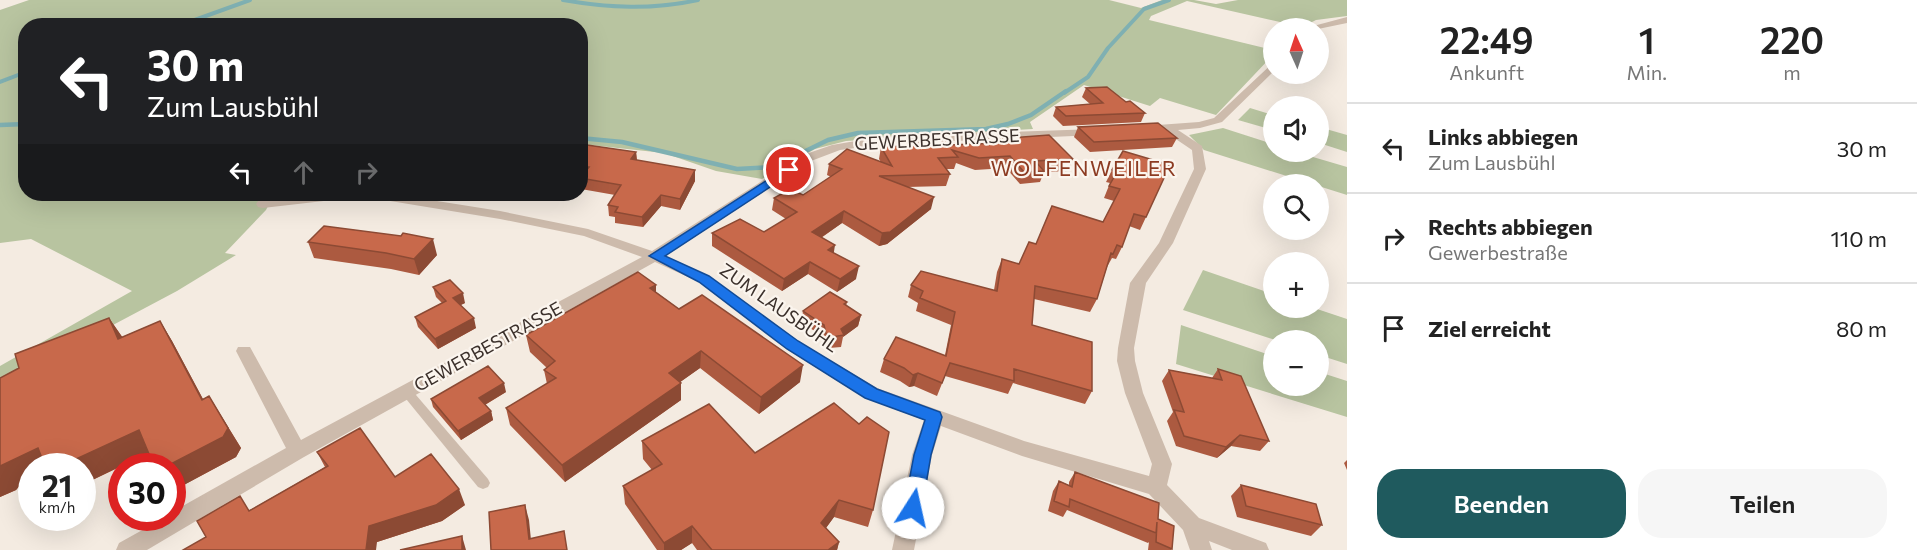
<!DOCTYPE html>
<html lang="de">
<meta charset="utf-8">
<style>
body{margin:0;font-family:Commissioner,sans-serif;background:#f6f6f6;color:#222;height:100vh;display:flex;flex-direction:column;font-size:22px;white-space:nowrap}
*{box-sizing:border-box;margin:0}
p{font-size:20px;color:#767676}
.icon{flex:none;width:33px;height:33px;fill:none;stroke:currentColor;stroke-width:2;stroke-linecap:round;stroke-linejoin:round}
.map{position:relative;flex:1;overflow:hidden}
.details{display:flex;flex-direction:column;background:#fff;width:570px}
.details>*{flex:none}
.hud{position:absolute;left:18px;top:18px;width:570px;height:183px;border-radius:24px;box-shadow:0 6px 24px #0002;background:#202124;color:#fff;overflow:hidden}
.needle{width:39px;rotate:357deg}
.fabs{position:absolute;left:1263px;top:18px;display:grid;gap:12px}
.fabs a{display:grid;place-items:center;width:66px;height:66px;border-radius:50%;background:#fff;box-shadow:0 6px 24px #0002;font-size:30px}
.speed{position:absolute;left:18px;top:453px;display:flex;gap:12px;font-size:30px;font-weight:700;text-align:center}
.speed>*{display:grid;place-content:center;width:78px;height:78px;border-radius:50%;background:#fff;box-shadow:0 6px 24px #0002;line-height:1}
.speed small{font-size:15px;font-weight:400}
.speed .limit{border:9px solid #d22;background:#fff;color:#111}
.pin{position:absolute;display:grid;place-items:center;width:51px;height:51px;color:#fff;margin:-26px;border:3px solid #fff;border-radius:50%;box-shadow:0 2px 6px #0007}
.me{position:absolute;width:66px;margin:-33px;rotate:10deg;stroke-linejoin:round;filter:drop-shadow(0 0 4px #0008)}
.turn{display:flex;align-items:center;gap:21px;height:126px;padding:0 30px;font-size:27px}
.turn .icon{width:78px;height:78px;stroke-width:2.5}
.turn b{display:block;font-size:42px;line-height:51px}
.lanes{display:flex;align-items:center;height:57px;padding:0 30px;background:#0003;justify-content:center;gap:30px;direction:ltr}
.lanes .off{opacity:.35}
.eta{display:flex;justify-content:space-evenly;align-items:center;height:102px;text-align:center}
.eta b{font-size:36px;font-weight:600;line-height:42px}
.cta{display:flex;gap:12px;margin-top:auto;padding:12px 30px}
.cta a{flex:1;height:69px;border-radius:24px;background:#1f5a5e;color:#fff;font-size:24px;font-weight:600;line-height:69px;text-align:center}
.cta a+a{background:#f6f6f6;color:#222}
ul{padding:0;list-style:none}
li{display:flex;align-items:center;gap:18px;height:90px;padding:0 30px;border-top:2px solid #e0e0e0}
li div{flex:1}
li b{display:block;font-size:22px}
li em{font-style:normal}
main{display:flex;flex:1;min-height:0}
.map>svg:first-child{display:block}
.green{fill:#b8c4a0}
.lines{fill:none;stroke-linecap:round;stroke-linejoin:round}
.stream-far1{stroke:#7fb0b2;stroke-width:4}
.stream{stroke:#7fb0b2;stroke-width:4.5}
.service{fill:#cdbbac;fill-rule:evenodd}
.minor{fill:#cdbbac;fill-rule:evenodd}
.wall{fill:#ac5a40}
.shaded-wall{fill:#8c4a34}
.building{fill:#c8694b;stroke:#8c4a34;stroke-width:1.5}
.route{fill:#1a73e8;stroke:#114b97;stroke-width:1.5}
.labels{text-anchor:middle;stroke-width:4.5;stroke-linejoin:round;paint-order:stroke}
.street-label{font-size:18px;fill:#3b302b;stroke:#fbf5ee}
.quarter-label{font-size:21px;letter-spacing:1.5px;fill:#8c3b22;stroke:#fbf5ee}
</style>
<main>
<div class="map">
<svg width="1347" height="550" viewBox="0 0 1347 550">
<rect width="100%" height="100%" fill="#f4ebe1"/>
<path class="green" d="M29,0h1080l32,8 21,-8h32l22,4 22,-4h109v16l-31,4 -14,7 -115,-26 -36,15 -2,4 124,30v5l-57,60 -56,-17 -10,8 -66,-21 -54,37 3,7 -187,12 -31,8 -53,30 -46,-8 -52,-18 -83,-9 -1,-118h-554v168h248l-8,16 -41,43 11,2 -59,36 -177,94v-19l132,-75 -101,-52 -31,4v-233z
M1250,108l23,7v15l-35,-10z
M1319,127l28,8v17l-28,-9z
M1223,128l50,16 1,8h22l51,15v28l-143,-45 -15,-15z
M1203,270l70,24 1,14h40l33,11v45l-28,-9 -1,-15h-43l-92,-30z
M1181,325l92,31 1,30h44l1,-14 28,9v36l-171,-53z"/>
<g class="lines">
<path class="stream-far1" d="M563,0c46,8 89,10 135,0
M178,26l72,-26
M0,82l26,-10
M1064,93l24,-16 20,-29 36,-39 25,-9"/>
<path class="stream" d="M0,125l26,-1
M580,138l42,4 115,27 36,-2 55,-27 30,-7 128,-4 22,-5 23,-9 35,-24"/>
<path class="service" d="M406,386l4,2 78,91 2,4 -2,4 -5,2 -5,-2 -76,-93 -2,-3 2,-3z"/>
<path class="minor" d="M1347,17v6l-29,6 -12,-1z
M1274,62v9l-52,51 -22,6 -22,2 24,16 4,23 -33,74 -27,40 -12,65 1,13 8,32 29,71 -5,21 32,33 67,25 3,7h-37l-23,-9 3,9h-22l-7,-20 -34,-36 -127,-38 -81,-30 -9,29 -18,95h-22l20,-95 12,-35 -59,-22 -79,-49 -87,-67 -44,-20 -351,195 -157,93h-31l3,-7 45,-25h8v-6l114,-64 -50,-97 2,-4h12l51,93 341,-183 -58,-21 -84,-17 -122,-20h-37l-78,9 -5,-1 -2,-3 2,-3 62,-7h73l107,17 88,18 64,22 151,-96 29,-10 53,-9 211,-7 6,3 -6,3 -211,9 -45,6 -29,11 -146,95 44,20 89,65 79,47 147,53 125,35 3,-12 -27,-71 -8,-32 1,-13 12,-65 29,-40 16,-34 19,-40 -2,-19 -28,-19 -20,1 -6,-3 6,-3 55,-4 15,-4z"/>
</g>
<path class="wall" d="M1086,88l40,14 19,11 -4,9 -78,4 -10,-10 3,-9 34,-3 -8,-7z
M1078,127l99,11 -5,9 -82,5 -16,-15z
M995,139l78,20 -5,12 -24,1 -4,10 -20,2 -14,-16 -31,2 -19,-7 -2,6h-8l4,5 -4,12 -39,1 24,22 -44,35 -8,2 -37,-23 -21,15 35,41 -19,13 -29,-18 -26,17 -70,-45v-13l52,-1 22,-13 -14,-9 2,-12 29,-3 28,-18 -4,-2 2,-11 52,-2 -2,-3 2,-12 19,-1 1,-2 48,1 44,-2z
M580,144l56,8 1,8 58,21 -15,29 -19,-4 -18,21 -28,-4v-6l-6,-1 -1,-11 7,-10 -34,-6 -1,-11 2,-2h-2z
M1123,151l23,66 -6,13 -11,-4 -7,21 -6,12 -4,-1 -5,9 -10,32 -7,13 -56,-13 -2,26 60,66 -7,13 -72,-21 -5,11 -63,-18 -8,20 -23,-10 -5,1 -9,-6 -20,-9 4,-13 61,-4 6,-30 -35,-14 2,-8 -10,-6 3,-12 83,5 3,-18 5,-13 17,5 17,-20 67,-22 11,-21 -10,-3 6,-15 -4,-1 6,-12z
M308,242l129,13 -18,20 -28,-6 -77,-11z
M656,285v7l23,17 121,73 -41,32 -59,-46 -20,14 1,18 -116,82 -55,-57 -4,-17 41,-24 -3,-14 3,-2 -17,-16 -4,-17z
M433,287l32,16 -5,2 16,23 -38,21 -20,-22 -3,-10 27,-14 -6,-6z
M847,302l-1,4 15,9 -3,11 -15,11 -2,10 -12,1 -5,-3 -2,-9 -21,-14 2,-11z
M109,318l13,19 38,-16 12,20 31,58 6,-3 32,52 -5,9 -56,30h-8v-21h-18l-5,-13 -67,32v-19h-50v13l-11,5 -5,6 -16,7v-119l19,-10 -4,-14z
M1218,369l51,72 -9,10 -29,-5 -14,12 -41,-12 -9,-25 6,-9 -11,-31 7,-11 43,8z
M506,392l-21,13 6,6 2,9 -32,20 -28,-33 -2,-8z
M642,441l113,12 118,57 -5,17 -34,-10 -8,11 13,14 -2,8h-140l-5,-7 -11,7h-24l-32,-46 -2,-18 29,-16 -9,-11z
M317,452l78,25 70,28 -23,16 -65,21 -127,-32 75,-43z
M1347,460v10l-3,-7z
M1075,472l83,47 14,30 -1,1h-23l1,-8 -1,1 -81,-33 -4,7 -15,-6 5,-20 6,-10 10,4v-3z
M1241,485l81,40 -11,11 -74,-19 -6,-21z"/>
<path class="shaded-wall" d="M636,152l1,11 -6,-4z
M695,170v11l-15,29v-11z
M661,195v11l-18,21 -1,-10z
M934,197l-3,12 -44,35 -8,2 3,-13z
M844,211l-2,12 -32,22 2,-13z
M433,239l4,16 -18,20 -5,-16z
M835,245l-2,13 -5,-8z
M810,262l-2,12 -26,17 2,-12z
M859,266l-3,13 -19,13 3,-13z
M656,285v16l-6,-13z
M463,293l2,10 -10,5 -2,-10z
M861,315l-3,11 -15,11 1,-2 -3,-6z
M109,318l14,20 -5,1z
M474,318l2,10 -38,21 -3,-10z
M160,321l12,20 42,79 -12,-20z
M701,351l-1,17 -31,22v-17z
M803,365l-3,17 -41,32 2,-17z
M918,373l-4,13 -5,1 4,-12z
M504,383l2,9 -25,15 -2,-9z
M681,383v17l-116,82 -3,-17z
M209,396l32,52 -5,9 -56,30 -8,-10v-11h-5z
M491,411l2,9 -32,20 -3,-9z
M139,430l15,20 -72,35v-19h-21z
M1240,435l-9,11 -14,12 9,-11z
M38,448l17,18h-23v13l-11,5 -5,6 -16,7v-31z
M459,489l6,16 -23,16 -65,21 -1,8h-10l3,-24z
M839,500l-5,17 -17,23 4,-17z
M525,505l4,15 3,30 -3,-11z
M692,526v17l-11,7h-17v-7z
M462,536l4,14h-4z
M839,542l-2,8h-9z"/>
<path class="building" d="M1107,87l19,15 4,-1 15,12 -79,3 -10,-9 47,-4 -17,-15z
M1158,123l19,15 -83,4 -16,-15z
M1049,135l24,24 -38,2 9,10 -20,1 -14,-16 -31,2 -27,-8 6,7 -20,1 12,16 -71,2 55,21 -44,35 -8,1 -38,-22 -32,21 23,13 -7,5 31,16 -19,13 -30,-17 -26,17 -72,-46 28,-14 24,13 33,-20 -23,-14 16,-9 13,6 39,-26 -13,-5 18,-15 45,17 -11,-19 21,-1 -1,-2 45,-2 3,3 49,-2 -3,-4z
M580,144l56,8 -5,7 64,11 -15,29 -19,-4 -19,22 -27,-5 3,-5 -10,-2 13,-20 -41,-7 9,-11 -9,-1z
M1123,151l47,14 -24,52 -12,-3 -12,33 -5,-2 -4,9 -2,-1 -14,46 -62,-13 -3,39 60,17v49l-78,-22v12l-64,-18 -8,20 -24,-10 -5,2 -9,-7 -20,-9 12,-22 50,19 9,-44 -35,-14 3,-7 -12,-6 10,-14 76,20 5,-32 17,5 10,-22 7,2 16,-38 51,16 17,-33 -11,-3 8,-14 -5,-2z
M324,226l77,10 2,-3 30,6 -19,20 -28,-6 -78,-11z
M638,272l18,13 -6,3 29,21 23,-14 101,70 -42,32 -60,-46 -32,22 12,10 -119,82 -56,-57 50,-30 -12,-8 11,-9 -29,-26z
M450,280l13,13 -10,5 21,20 -39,21 -20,-22 31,-16 -13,-14z
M830,292l17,10 -3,2 17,11 -20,14 3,6 -12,2 -6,-3 -2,-9 -21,-14z
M109,318l9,21 42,-18 42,79 7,-4 19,32 -5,9 -56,29h-13l-15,-36 -78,36h-16l-7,-18 -38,18v-88l19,-10 -4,-14z
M488,366l16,17 -25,15 12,13 -33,20 -27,-32z
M1218,369l23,7 28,65 -29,-6 -14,12 -42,-11 -10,-26 10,2 -15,-42 53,10z
M834,403l25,21 8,-7 22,15 -16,78 -34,-10 -18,23 18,19 -11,8h-116l-20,-24 -28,17 -41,-57 39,-22 -20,-23 67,-37 46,49z
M360,428l35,49 36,-23 28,35 -23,16 -67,21 -3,24h-183l23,-13 -9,-16 43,-25 9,15 79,-45 -11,-14z
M1075,472l84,31 -1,16 16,7 -2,23 -16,-7 1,-20 -1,11 -86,-34 -1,8 -15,-6 5,-20 13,6z
M1241,485l75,19 6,21 -76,-19z
M525,505l4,34 35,-8 3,19h-76l-2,-38z
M462,536v14h-62z"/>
<path class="route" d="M789,166l6,4 -2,2 -128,84 44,20 89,65 79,48 63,23 2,5 -11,38 -9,53 -2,6 -7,3 -7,-3 -2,-6 10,-53 11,-35 -60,-22 -78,-49 -88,-67 -50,-26z"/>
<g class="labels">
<g class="street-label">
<text transform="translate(937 140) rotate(-3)" y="6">GEWERBESTRASSE</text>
<text transform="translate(779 308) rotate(35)" y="6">ZUM LAUSBÜHL</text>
<text transform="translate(488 347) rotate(-29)" y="6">GEWERBESTRASSE</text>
</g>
<g class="quarter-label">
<text x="1084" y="176">WOLFENWEILER</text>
</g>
</g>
</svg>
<div class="fabs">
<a><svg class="needle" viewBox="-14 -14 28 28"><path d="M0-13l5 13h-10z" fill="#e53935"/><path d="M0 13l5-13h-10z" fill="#767676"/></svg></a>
<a><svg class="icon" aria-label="sound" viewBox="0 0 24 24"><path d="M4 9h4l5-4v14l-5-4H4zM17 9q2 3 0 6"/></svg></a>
<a><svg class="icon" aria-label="search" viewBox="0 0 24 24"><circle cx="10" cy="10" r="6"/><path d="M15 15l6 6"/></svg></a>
<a>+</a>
<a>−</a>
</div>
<div class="speed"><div>21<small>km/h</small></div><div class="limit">30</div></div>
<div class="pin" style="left:789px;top:170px;background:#d93025"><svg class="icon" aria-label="arrive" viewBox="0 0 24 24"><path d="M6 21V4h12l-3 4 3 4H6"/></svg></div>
<svg class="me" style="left:913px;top:508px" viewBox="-20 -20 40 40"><circle r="19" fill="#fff"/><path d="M0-13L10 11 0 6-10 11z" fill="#1a73e8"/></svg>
<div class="hud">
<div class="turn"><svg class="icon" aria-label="left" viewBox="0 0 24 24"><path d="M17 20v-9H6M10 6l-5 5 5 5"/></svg><div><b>30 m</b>Zum Lausbühl</div></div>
<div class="lanes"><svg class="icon" aria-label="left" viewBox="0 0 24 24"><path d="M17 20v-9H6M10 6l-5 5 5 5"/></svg><svg class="icon off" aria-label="ahead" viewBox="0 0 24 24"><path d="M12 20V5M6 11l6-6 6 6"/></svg><svg class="icon off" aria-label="right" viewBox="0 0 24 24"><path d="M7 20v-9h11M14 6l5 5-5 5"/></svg></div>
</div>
</div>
<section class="details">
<div class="eta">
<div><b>22:49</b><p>Ankunft</p></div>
<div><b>1</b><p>Min.</p></div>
<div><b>220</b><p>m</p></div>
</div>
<ul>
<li><svg class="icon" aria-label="left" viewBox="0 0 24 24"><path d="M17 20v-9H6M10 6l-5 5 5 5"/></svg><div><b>Links abbiegen</b><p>Zum Lausbühl</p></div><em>30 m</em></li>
<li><svg class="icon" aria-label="right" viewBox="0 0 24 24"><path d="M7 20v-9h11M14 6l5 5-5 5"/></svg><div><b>Rechts abbiegen</b><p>Gewerbestraße</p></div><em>110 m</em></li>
<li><svg class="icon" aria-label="arrive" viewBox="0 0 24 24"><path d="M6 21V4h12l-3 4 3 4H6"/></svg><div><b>Ziel erreicht</b></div><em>80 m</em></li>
</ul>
<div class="cta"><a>Beenden</a><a>Teilen</a></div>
</section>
</main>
